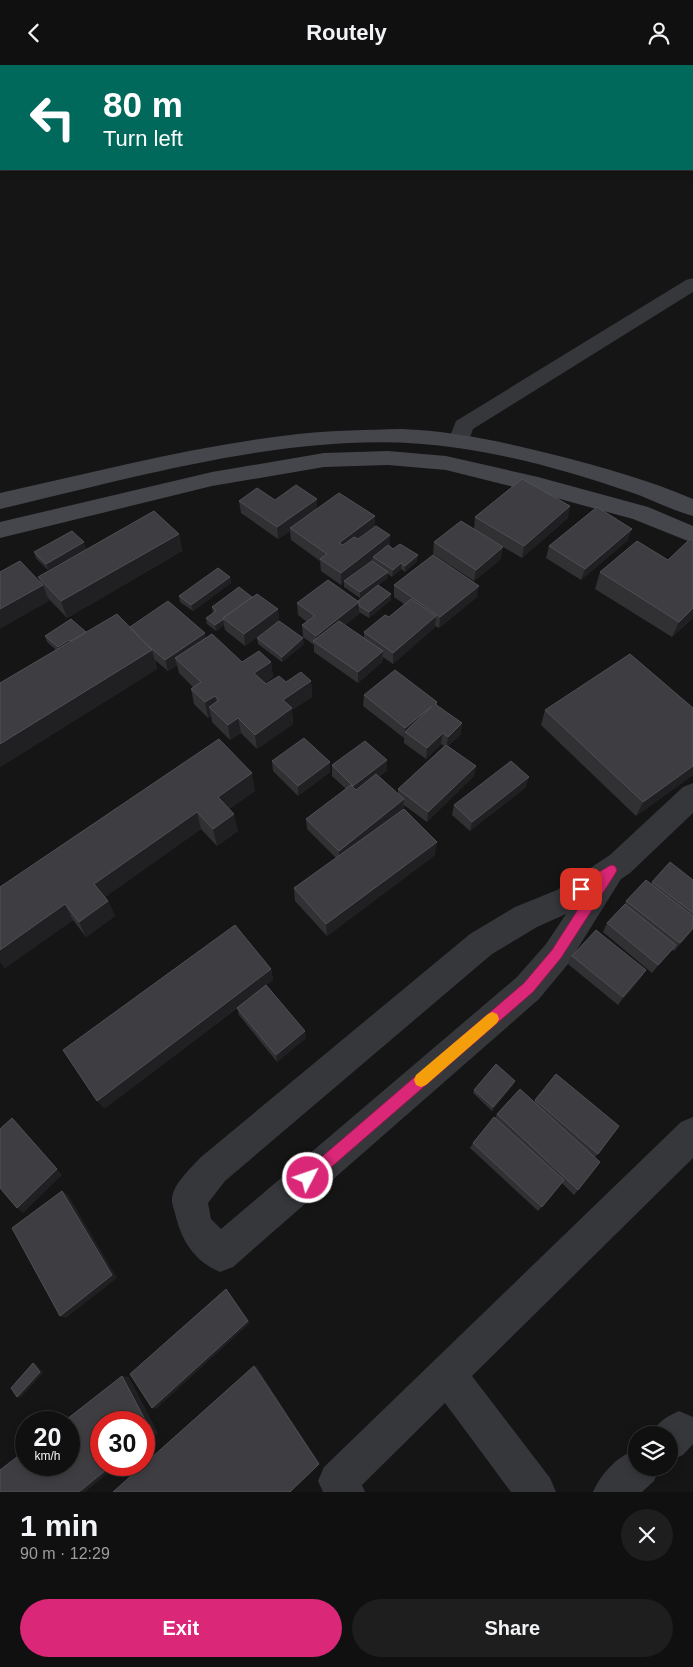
<!DOCTYPE html>
<meta charset="utf-8">
<style>
body{margin:0;font-family:Helvetica,sans-serif;background:#1e1e1e;color:#f1f3f6;height:100vh;display:flex;flex-direction:column;font-size:19px;white-space:nowrap}
*{box-sizing:border-box;margin:0}
p{font-size:16px;color:#9c9d9f}
.icon{flex:none;width:28px;height:28px;fill:none;stroke:currentColor;stroke-width:2;stroke-linecap:round;stroke-linejoin:round}
.map{position:relative;height:1427px;overflow:hidden}
.panel{display:flex;flex-direction:column;background:#101010;flex:1}
.panel>*{flex:none}
.banner{position:absolute;left:0px;top:0px;width:694px;height:105px;box-shadow:0 2px 8px #0003,0 0 0 1px #303030;background:#00695c;color:#fff;overflow:hidden}
.fabs{position:absolute;left:628px;top:1361px;display:grid;gap:10px}
.fabs a{display:grid;place-items:center;width:50px;height:50px;border-radius:50%;background:#101010;box-shadow:0 2px 8px #0003,0 0 0 1px #303030;font-size:25px}
.speed{position:absolute;left:15px;top:1346px;display:flex;gap:10px;font-size:25px;font-weight:700;text-align:center}
.speed>*{display:grid;place-content:center;width:65px;height:65px;border-radius:50%;background:#101010;box-shadow:0 2px 8px #0003,0 0 0 1px #303030;line-height:1}
.speed small{font-size:12px;font-weight:400}
.speed .limit{border:8px solid #d22;background:#fff;color:#111}
.pin{position:absolute;display:grid;place-items:center;width:42px;height:42px;color:#fff;margin:-21px;border-radius:10px;box-shadow:0 2px 8px #0006}
.me{position:absolute;width:55px;margin:-28px;rotate:49deg;stroke-linejoin:round;filter:drop-shadow(0 0 4px #0008)}
.turn{display:flex;align-items:center;gap:18px;height:105px;padding:0 20px;font-size:22px}
.turn .icon{width:65px;height:65px;stroke-width:2.5}
.turn b{display:block;font-size:35px;line-height:42px}
.round{display:grid;place-items:center;flex:none;width:52px;height:52px;border-radius:26px;background:#1e1e1e}
.head{display:flex;align-items:center;justify-content:space-between;height:85px;padding:0 20px}
h1{font-size:30px;font-weight:600;line-height:38px}
.action{display:flex;gap:10px;margin-top:auto;padding:10px 20px}
.action a{flex:1;height:58px;border-radius:30px;background:#db2777;color:#fff;font-size:20px;font-weight:600;line-height:58px;text-align:center}
.action a+a{background:#1e1e1e;color:#f1f3f6}
header{display:flex;justify-content:space-between;align-items:center;height:65px;padding:0 20px;background:#101010;font-size:22px;font-weight:600}
.map>svg:first-child{display:block}
.lines{fill:none;stroke-linecap:round;stroke-linejoin:round}
.street{fill:#36373b;fill-rule:evenodd}
.secondary{fill:#45464b;fill-rule:evenodd}
.wall{fill:#313134}
.shaded-wall{fill:#202022}
.building{fill:#3e3e42;stroke:#4e5054}
.route{fill:#db2777;stroke:#8e194d}
.slow{fill:#f59e0b}
</style>
<header><svg class="icon" aria-label="back" viewBox="0 0 24 24"><path d="M15 5l-7 7 7 7"/></svg>Routely<svg class="icon" aria-label="person" viewBox="0 0 24 24"><circle cx="12" cy="8" r="4"/><path d="M4 21q1-7 8-7t8 7"/></svg></header>
<div class="map">
<svg width="693" height="1427" viewBox="0 0 693 1427">
<rect width="100%" height="100%" fill="#151516"/>
<g class="lines">
<path class="street" d="M693,213v14l-220,137 -6,17 -8,2 -8,-2 -3,-5 8,-20 230,-141z
M693,718v30l-63,60 -9,6 -53,85 -29,35 -306,268 -13,5c-26,-11 -39,-32 -45,-59 -1,-4 -4,-11 -3,-15 2,-15 19,-30 29,-41l269,-223 45,-27 42,-17 53,-35 73,-68zM566,849l-20,30 -29,33 -296,252 -10,-10 -3,-16 17,-22 267,-227 45,-27z
M693,1052v41l-221,218 78,102 6,14h-45l-66,-89 -83,82 3,7h-42l-5,-11 6,-14 357,-345z
M679,1346l14,6v27l-10,11 -14,6v-26h-17c5,-13 14,-18 27,-24z
M636,1384v18h24l-6,14 -12,11h-49c8,-19 24,-35 43,-43z"/>
<path class="secondary" d="M401,364c53,2 103,13 154,26 47,12 94,25 138,44v17c-22,-6 -42,-17 -63,-24 -56,-19 -114,-36 -172,-44 -146,-23 -316,28 -458,61v-16c99,-22 198,-48 298,-59 35,-4 69,-4 103,-5z
M388,386l58,5 92,21 110,30 45,19v17l-60,-24 -95,-26 -92,-23 -58,-5 -64,2 -112,19 -212,52v-16l212,-50 112,-19z"/>
</g>
<path class="wall" d="M0,0h28l1,1h-28v22h-1z
M317,434v10l58,7v11l15,20 27,14 -12,11 -4,-3 -9,8 -4,-3v4l-10,7 13,9v6l-22,18 -10,-6v2l-14,11 19,13v-6l25,-15 15,-13 -10,-7v-12l83,12 -38,31 -4,-2v1l-42,37 -10,-7 -1,5 -24,21 -44,-31v-7l-11,-8 -1,-12 5,-3 -9,-7 -1,-12 61,-2 13,-11 -11,8 -16,-11v-5l-3,3 -20,-14 -1,-10 -29,-21 -1,-9 -12,8 -37,-26 -2,-12z
M475,452l93,1 -46,40 -39,-23 18,24 -27,22 -41,-27 1,-12 40,-13z
M179,469l3,17 -115,67 -20,-21 2,4 -11,-24z
M628,475l-47,40 -35,-22 3,-12z
M86,484l-38,21 -12,-12 -2,-6z
M668,495l25,58 -21,19 -77,-48 5,-17z
M230,512l1,6 -38,28 -13,-9 -1,-6z
M252,532l26,12 1,12 -34,25 -20,-16 -1,-5 -8,6 -9,-7 -1,-6 7,-4 -1,-7z
M130,562l76,10 36,25h29l2,15 -8,6 1,1 20,-2 25,-1 1,16 -20,13 1,14 -36,25 -16,-16 -11,7 -18,-18 -1,-6 -3,2 -14,-14 -3,-15 2,-2 -14,-14 -2,-8 -9,6 -13,-11 2,9 -157,98v-84l56,-33 -9,-8 -2,-6 41,-4z
M257,573l47,6 -22,18 -24,-18z
M364,630l73,7v3l24,29 -13,12 28,20 -2,10 -47,46 -23,-17 -1,4 32,46 -108,81 -32,-35 -1,-13 42,-30 -29,-29 -1,-10 40,-30 -14,-13v-11l55,-5v11l-8,5 19,18v-5l46,-43 -3,-2 -15,15 -22,-16v-5l-41,-32z
M693,643v67l-57,41 -95,-91 4,-15z
M219,674l36,52 -26,18 9,22 -21,15 -16,-17 -96,68 3,4 7,15 -29,21 -13,-17 -68,48 -5,-6v-75z
M272,696l58,1v10l-32,24 -25,-25z
M526,722l-56,44 -18,-16 2,-10z
M693,815v50l-19,21 -2,-1 -20,23 -49,-41 4,-9 18,-19 1,-3 25,-17 1,-2z
M572,891l74,14 -5,8 -23,27 -50,-41z
M271,904l2,11 -7,5 40,53 -29,24 -38,-47 -2,-7 4,-3 -137,104z
M515,1016l-2,4 -21,26 -19,-18 1,-3z
M535,1035l63,54 -3,3 -17,33 -4,5 -12,-12 -24,28 -68,-63 3,-5 22,-25 2,-4 37,-12z"/>
<path class="shaded-wall" d="M317,434v12l-27,17v3l-12,8 -1,-12z
M570,441l-2,12 -46,40 2,-12z
M375,451v12l-35,27 -1,-12z
M632,464l-4,11 -47,40 4,-11z
M179,469l3,17 -115,67 -6,-17z
M390,470v12l-17,10 -1,3 -31,25v-12z
M84,477l2,7 -38,21 -2,-6z
M503,482l-2,12 -27,22 2,-11z
M418,490l-1,6 -12,11v-6z
M401,498v6l-9,8 1,-7z
M388,507v6l-28,20v-6z
M230,512l1,6 -38,28 -2,-6z
M43,520l6,16 -49,28v-20z
M479,521l-2,11 -38,31 1,-11z
M391,529v6l-22,18v-6z
M359,537v12l-40,31 -3,-2v-7z
M693,543v10l-21,19 7,-15z
M278,544l1,12 -34,25 -1,-12z
M436,551l-1,11 -42,37v-11z
M223,554l1,6 -8,6 -1,-6z
M205,568l2,11 -32,14 2,7 -9,6 -3,-11z
M303,573l1,6 -22,18v-5z
M69,575l2,5 -11,8 -2,-6z
M152,585l5,19 -157,98v-23z
M383,586l-1,11 -24,21v-11z
M271,597l2,15 -17,12 -2,-16z
M311,616l1,16 -20,13 1,14 -36,25 -2,-14 28,-35z
M215,631l3,15 -9,-4 2,9 -3,2 -3,-16z
M432,641l-27,26 -1,7 1,-11z
M238,653l3,15 -11,7 -2,-15z
M462,658l-1,11 -15,14 2,-11z
M443,668l-2,11 -15,15 1,-11z
M387,695v11l-34,25v-10z
M330,697v10l-32,24v-10z
M476,701l-2,10 -47,46 1,-10z
M693,701v9l-57,41 7,-14z
M252,708l3,18 -34,24 -3,-18z
M529,712l-3,10 -56,44 2,-9z
M404,734l-1,10 -64,51v-9z
M197,747l4,17 -100,71 -7,-16z
M234,749l4,17 -21,15 -4,-17z
M437,777l-2,13 -108,81 -1,-12z
M108,836l7,15 -29,21 -7,-15z
M65,839l8,16 -68,48 -5,-6v-12z
M693,863v2l-19,21 6,-8z
M676,880l-6,8 -18,20 6,-8z
M271,904l2,11 -169,129 -7,-8z
M646,905l-5,8 -23,27 5,-8z
M305,966l1,7 -29,24 -1,-7z
M515,1016l-2,4 -21,26 1,-4z
M12,1053l6,6 44,51 -39,38 -6,-5z
M62,1126l6,4 49,83 -51,40 -6,-2z
M226,1224l24,34 -94,86 -4,-1z
M33,1298l3,1 7,9 -22,24h-4z
M254,1301l3,1 62,96v1z
M122,1311l7,1 29,56 -14,11v-4z
M112,1400h6l-33,27h-6z"/>
<path class="building" d="M0,0h24v1h-23v10h-1z
M522,414l48,27 -46,40 -49,-29z
M296,420l21,14 -40,28 -38,-26 18,-13 18,12z
M339,428l36,23 -36,27 4,2 11,-8 4,2 18,-13 14,9 -49,38 -21,-14 7,-5 -37,-26z
M597,442l35,22 -47,40 -36,-23z
M154,446l25,23 -118,67 -23,-24z
M461,456l42,26 -27,23 -42,-28z
M72,466l12,11 -38,22 -12,-12z
M690,474l3,2v67l-14,14 -79,-50 37,-31 31,19z
M400,479l18,11 -13,11 -4,-3 -8,7 -20,-13 15,-12 5,4z
M433,490l46,31 -39,31 -46,-32z
M20,496l23,24 -43,24v-37z
M372,496l16,11 -28,20 -16,-11z
M218,503l12,9 -39,28 -12,-9z
M328,515l31,22 -43,34 -14,-11 13,-9 -18,-13z
M378,520l13,9 -22,18 -10,-6v-4l-1,-1z
M239,522l13,10 -29,21 1,1 -9,6 -9,-7 10,-7 -4,-4z
M257,529l21,15 -34,25 -21,-16z
M411,534l25,17 -43,37 -29,-21 21,-17 4,2z
M168,536l37,32 -40,27 -21,-18 -14,-15z
M117,549l35,36 -152,94v-61z
M71,554l15,13 -15,9 -2,-1 -11,7 -13,-11z
M279,556l24,17 -21,19 -25,-19z
M339,556l44,30 -25,21 -45,-31z
M212,569l30,28 17,-11 12,11 -17,11 12,11 13,-8 7,6 15,-10 10,9 -28,19 9,8 -37,27 -17,-17 -10,7 -19,-18 10,-7 -4,-4 -10,6 -14,-13 10,-7 -26,-24z
M630,589l63,54v58l-50,36 -98,-92z
M395,605l42,32 -2,2 27,19 -14,14 -5,-4 -16,15 -22,-16 27,-26 -27,22 -41,-33z
M304,673l26,24 -32,24 -26,-25z
M219,674l33,34 -34,24 16,17 -21,15 -16,-17 -103,72 14,17 -29,21 -14,-18 -65,46v-63z
M365,676l22,19 -34,26 -21,-21z
M446,680l30,21 -48,46 -30,-23z
M511,696l18,16 -57,45 -18,-17z
M376,709l28,25 -65,52 -33,-32 45,-34 5,5z
M404,744l33,33 -111,82 -32,-36z
M670,797l23,18v33l-41,-31z
M646,815l47,36v12l-13,15 -54,-42z
M625,839l51,41 -18,20 -51,-42z
M235,860l36,44 -174,132 -34,-51z
M596,865l50,40 -23,27 -51,-41z
M266,920l39,46 -29,24 -39,-47z
M496,999l19,17 -22,26 -19,-17z
M556,1009l63,52 -21,28 -63,-54z
M520,1024l80,73 -22,28 -81,-76z
M494,1052l70,63 -22,27 -69,-64z
M12,1053l45,51 -40,39 -17,-20v-59z
M62,1126l50,84 -52,41 -48,-88z
M226,1224l22,32 -96,87 -22,-34z
M33,1298l7,9 -23,25 -6,-9z
M254,1301l65,98 -29,28h-177z
M122,1311l30,57 -8,7v-17h-43v42h11l-33,27h-79v-22l26,-20v15h43v-42h-7z"/>
<path class="route" d="M611,800l4,1 2,4 -2,4 -54,84 -28,34 -220,191 -5,2 -5,-2 -2,-5 2,-5 221,-190 28,-33 39,-61 -10,6 -4,-2 -2,-4 2,-4z"/>
<path class="slow" d="M492,947l5,2 2,5 -2,4 -71,62 -5,2 -5,-2 -2,-5 2,-5 72,-61z"/>
</svg>
<div class="fabs">
<a><svg class="icon" aria-label="layers" viewBox="0 0 24 24"><path d="M12 4l9 5-9 5-9-5zM3 14l9 5 9-5"/></svg></a>
</div>
<div class="speed"><div>20<small>km/h</small></div><div class="limit">30</div></div>
<div class="pin" style="left:581px;top:824px;background:#d93025"><svg class="icon" aria-label="arrive" viewBox="0 0 24 24"><path d="M6 21V4h12l-3 4 3 4H6"/></svg></div>
<svg class="me" style="left:308px;top:1113px" viewBox="-20 -20 40 40"><circle r="17" fill="#db2777" stroke="#fff" stroke-width="3"/><path d="M0-11L8 9 0 5-8 9z" fill="#fff"/></svg>
<div class="banner">
<div class="turn"><svg class="icon" aria-label="left" viewBox="0 0 24 24"><path d="M17 20v-9H6M10 6l-5 5 5 5"/></svg><div><b>80 m</b>Turn left</div></div>
</div>
</div>
<section class="panel">
<div class="head"><div><h1>1 min</h1><p>90 m · 12:29</p></div><a class="round"><svg class="icon" aria-label="close" viewBox="0 0 24 24"><path d="M6 6l12 12M18 6L6 18"/></svg></a></div>
<div class="action"><a>Exit</a><a>Share</a></div>
</section>
